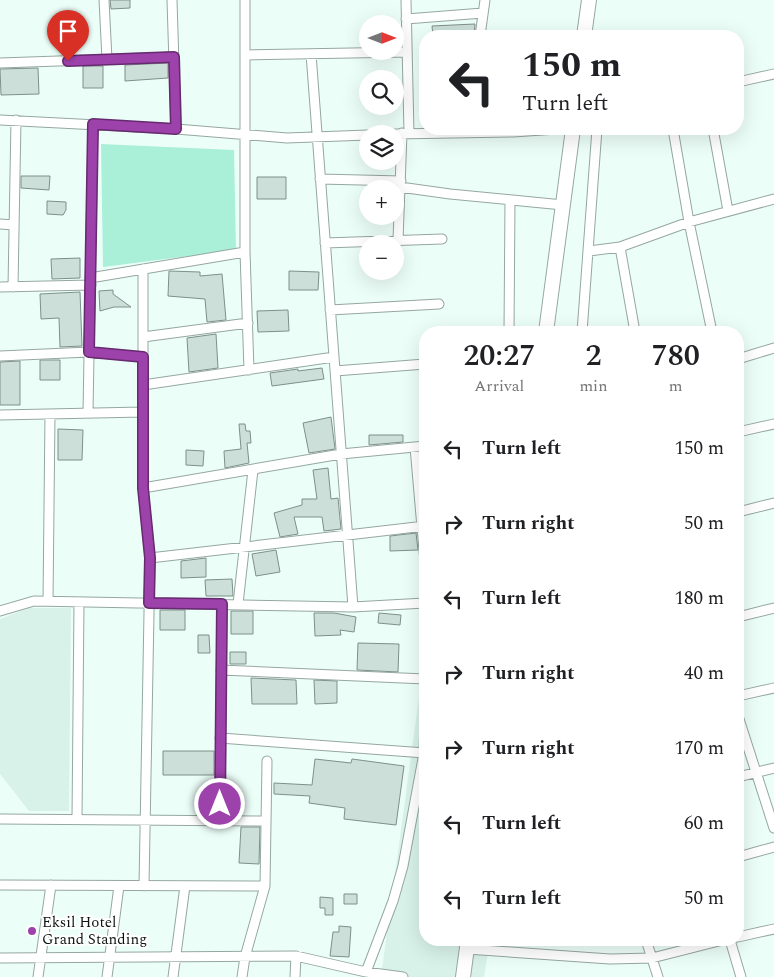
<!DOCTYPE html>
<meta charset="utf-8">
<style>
body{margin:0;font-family:Spectral,serif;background:#f6f6f6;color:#202124;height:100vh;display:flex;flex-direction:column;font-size:19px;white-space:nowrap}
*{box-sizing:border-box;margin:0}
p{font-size:16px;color:#757577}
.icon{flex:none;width:28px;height:28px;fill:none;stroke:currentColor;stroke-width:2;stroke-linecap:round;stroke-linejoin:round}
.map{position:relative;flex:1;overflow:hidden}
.details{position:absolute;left:419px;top:326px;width:325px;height:620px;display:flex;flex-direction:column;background:#fff;border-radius:20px;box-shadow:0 5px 20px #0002}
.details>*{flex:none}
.hud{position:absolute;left:419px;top:30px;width:325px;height:105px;border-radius:20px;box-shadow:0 5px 20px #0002;background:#fff;color:#202124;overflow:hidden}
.needle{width:32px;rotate:90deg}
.buttons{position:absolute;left:359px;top:15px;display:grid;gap:10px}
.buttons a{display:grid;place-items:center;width:45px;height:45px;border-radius:50%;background:#fff;box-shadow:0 5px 20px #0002;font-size:25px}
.pin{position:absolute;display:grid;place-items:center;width:42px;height:42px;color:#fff;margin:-51px -21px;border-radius:50% 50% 50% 0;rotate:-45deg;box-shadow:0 0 5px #0007}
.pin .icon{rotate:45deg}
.me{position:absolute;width:55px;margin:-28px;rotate:0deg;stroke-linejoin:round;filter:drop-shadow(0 0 4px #0008)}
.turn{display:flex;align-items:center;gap:18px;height:105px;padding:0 20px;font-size:22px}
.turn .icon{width:65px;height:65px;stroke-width:2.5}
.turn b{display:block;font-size:35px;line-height:42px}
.eta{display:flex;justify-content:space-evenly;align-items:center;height:85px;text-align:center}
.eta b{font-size:30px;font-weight:600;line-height:35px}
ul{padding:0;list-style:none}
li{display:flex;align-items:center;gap:15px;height:75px;padding:0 20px}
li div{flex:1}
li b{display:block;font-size:19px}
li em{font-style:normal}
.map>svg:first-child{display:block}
.built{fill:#d8f2e9}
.green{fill:#aaefd8}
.building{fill:#ccdfd8;stroke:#7f908a}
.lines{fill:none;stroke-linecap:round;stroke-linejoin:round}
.minor-casing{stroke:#95a7a0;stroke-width:11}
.highway-casing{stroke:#95a7a0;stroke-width:16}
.minor{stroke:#fff;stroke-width:9}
.highway{stroke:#fff;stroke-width:14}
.route-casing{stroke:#662a6f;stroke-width:12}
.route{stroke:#9d41ab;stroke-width:9}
.poi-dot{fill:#9d41ab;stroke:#fff;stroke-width:2}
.labels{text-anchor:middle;stroke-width:4;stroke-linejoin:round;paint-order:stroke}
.poi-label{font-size:15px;fill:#0d1411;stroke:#fff;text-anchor:start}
</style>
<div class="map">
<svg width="774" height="977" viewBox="0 0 774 977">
<rect width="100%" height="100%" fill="#ecfef8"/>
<path class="built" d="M29,608h42l-2,203h-40l-29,-37v-155z
M425,653v287h65l-6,37h-103z"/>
<path class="green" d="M101,144l133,6 2,100 -133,17z"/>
<path class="building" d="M110,0h20v8l-19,1z
M475,24l-1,12h-41l-1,-10z
M168,63v15l-43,3v-16z
M83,66h20v22h-20z
M38,68l1,26 -38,1 -1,-26z
M21,176h29l-1,14 -28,-2z
M257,177h29v22h-29z
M47,201l19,1v8l-3,5 -16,-1z
M80,258v20l-28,1 -1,-20z
M169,271l31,1v4l22,-2 4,46 -19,2 -2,-23 -37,-3z
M289,271l30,1 -1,18h-29z
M113,290v4l18,13h-17l-14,4 -1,-20z
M80,292l2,54 -22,1 -1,-29 -18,1 -1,-25z
M288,310l1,21 -31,1 -1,-21z
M216,334l2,34 -29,4 -2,-34z
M40,360h20v20h-20z
M20,361v44h-20v-43z
M322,368l2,11 -52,7 -2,-13 28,-4v2z
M331,417l4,32 -26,4 -6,-30z
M239,424h6l1,7h4l1,12h-4l2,20 -24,5 -1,-17 17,-2z
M58,429l25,1 -1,30h-24z
M369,435h34v7l-34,3z
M186,450l18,1 -1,15 -17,-1z
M328,468l3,31 7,-1 3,31 -17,2 -2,-14h-28l4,17 -18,3 -6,-24 28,-8v-6h15l-4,-29z
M416,533l2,17 -28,1v-15z
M276,550l4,22 -24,4 -4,-22z
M206,558v19l-25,1v-17z
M232,579l1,17h-27l-1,-16z
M160,610h25v20h-25z
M231,611h22v23h-22z
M314,613h20l22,4 -2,15 -14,-2 1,5 -26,1z
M379,613l22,2 -1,10 -22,-2z
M198,635h11l1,18h-12z
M358,643l41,1 -1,28 -41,-2z
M230,652h16v12h-16z
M251,678l45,2 1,24h-45z
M314,680l23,1v22l-22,1z
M163,751h51v24h-51z
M315,759l36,4 1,-4 52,7 -8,59 -52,-6 1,-11 -36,-5 1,-7 -36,-2v-11l38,2z
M241,827h19l-1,37 -20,-1z
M344,894h13v10h-13z
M320,897l13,1v17h-8v-7h-5z
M339,926l12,1 -2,30 -19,-1 3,-24h6z"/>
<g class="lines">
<defs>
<path id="minor" d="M104,0l3,59
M172,0l4,129
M245,0v252l4,118
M406,0l3,133
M406,19l77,-6
M480,36l5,-36
M311,54l42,553
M246,55l161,-3
M0,63l174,-6
M738,82l36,-8
M0,120l176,9 111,9 81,-3
M673,129l16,93 23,110
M395,134l118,-2 44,-3
M714,134l14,77
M320,179l81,2
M400,187l50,7 113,11
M0,224l14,1
M398,240l4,-107
M325,243l117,-4
M620,247l15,85
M589,251l31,-4 69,-25 85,-23
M143,269v219l7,70 -6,328
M90,278l155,-26
M0,287l91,-2
M13,287l3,-167
M330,310l109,-6
M509,332l1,-132
M582,332l15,-203
M143,337l105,-14
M0,356l89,-4 54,5
M738,359l36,-11
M335,371l90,-7
M143,385l191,-28
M88,413l5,-289
M0,415l143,-3
M738,432l36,-8
M415,447l10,115
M143,488l198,-34 84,-8
M738,512l36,-9
M150,558l275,-32
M48,601l2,-187
M238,604l15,-134
M0,611l34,-10 319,6 72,-4
M738,617l36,-9
M221,670l204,9
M738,696l36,-8
M738,716l36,112
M220,738l205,15
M738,777l36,-9
M0,819l266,2
M77,819l2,-217
M220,820l2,-216
M738,857l36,-10
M0,885l265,1
M738,937l36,-8
M646,940l12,37
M730,940l11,37
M467,949l143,10 42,-1 71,-18
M0,958l296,-2 70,16 37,5
M366,972l27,-71 10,-35 21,-113 1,-32
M38,977l13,-92
M107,977l12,-91
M173,977l12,-91
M242,977l3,-20 20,-71 2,-125
M295,977l1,-21"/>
<path id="highway" d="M584,36l5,-36
M546,332l27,-203
M463,977l5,-37"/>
</defs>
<use href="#minor" class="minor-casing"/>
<use href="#highway" class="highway-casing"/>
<use href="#minor" class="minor"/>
<use href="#highway" class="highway"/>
</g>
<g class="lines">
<defs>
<path id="route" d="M68,61l106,-4 2,72 -83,-5 -4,228 54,5v131l7,70 -1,45 73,1 -2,200"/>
</defs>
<use href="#route" class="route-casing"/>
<use href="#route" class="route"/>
</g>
<circle class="poi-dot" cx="32" cy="931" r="5"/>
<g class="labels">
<g class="poi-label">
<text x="42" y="927">Eksil Hotel<tspan x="42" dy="17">Grand Standing</tspan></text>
</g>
</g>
</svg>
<div class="buttons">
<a><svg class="needle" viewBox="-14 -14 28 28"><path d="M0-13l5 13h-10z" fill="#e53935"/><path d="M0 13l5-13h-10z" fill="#757577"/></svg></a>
<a><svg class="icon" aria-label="search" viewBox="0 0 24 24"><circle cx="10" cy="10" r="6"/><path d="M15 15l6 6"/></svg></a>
<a><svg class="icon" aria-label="layers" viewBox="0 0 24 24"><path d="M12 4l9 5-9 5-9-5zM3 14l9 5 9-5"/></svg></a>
<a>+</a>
<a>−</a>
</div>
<div class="pin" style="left:68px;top:61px;background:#d93025"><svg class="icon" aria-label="arrive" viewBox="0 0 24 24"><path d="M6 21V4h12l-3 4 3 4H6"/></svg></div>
<svg class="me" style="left:220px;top:804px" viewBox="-20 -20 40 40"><circle r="17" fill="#9d41ab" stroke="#fff" stroke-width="3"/><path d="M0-11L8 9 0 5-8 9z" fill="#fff"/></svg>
<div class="hud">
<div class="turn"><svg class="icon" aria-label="left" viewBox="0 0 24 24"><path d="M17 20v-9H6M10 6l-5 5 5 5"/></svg><div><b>150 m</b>Turn left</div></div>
</div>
<section class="details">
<div class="eta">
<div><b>20:27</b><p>Arrival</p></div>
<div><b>2</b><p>min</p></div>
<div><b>780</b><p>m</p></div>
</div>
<ul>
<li><svg class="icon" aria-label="left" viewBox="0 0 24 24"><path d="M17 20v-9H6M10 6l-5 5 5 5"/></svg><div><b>Turn left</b></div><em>150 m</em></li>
<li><svg class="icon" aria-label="right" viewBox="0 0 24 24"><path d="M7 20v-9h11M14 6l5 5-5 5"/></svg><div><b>Turn right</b></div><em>50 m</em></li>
<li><svg class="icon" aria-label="left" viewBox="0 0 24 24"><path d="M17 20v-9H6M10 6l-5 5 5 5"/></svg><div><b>Turn left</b></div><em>180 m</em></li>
<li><svg class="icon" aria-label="right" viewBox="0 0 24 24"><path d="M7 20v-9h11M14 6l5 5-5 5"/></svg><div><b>Turn right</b></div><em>40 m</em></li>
<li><svg class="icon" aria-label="right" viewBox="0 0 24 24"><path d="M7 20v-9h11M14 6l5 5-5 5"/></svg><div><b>Turn right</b></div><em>170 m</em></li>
<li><svg class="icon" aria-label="left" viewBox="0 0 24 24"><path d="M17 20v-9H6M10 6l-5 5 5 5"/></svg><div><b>Turn left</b></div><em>60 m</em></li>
<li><svg class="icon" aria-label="left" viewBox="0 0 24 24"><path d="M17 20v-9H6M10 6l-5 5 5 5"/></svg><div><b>Turn left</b></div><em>50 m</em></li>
</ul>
</section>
</div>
